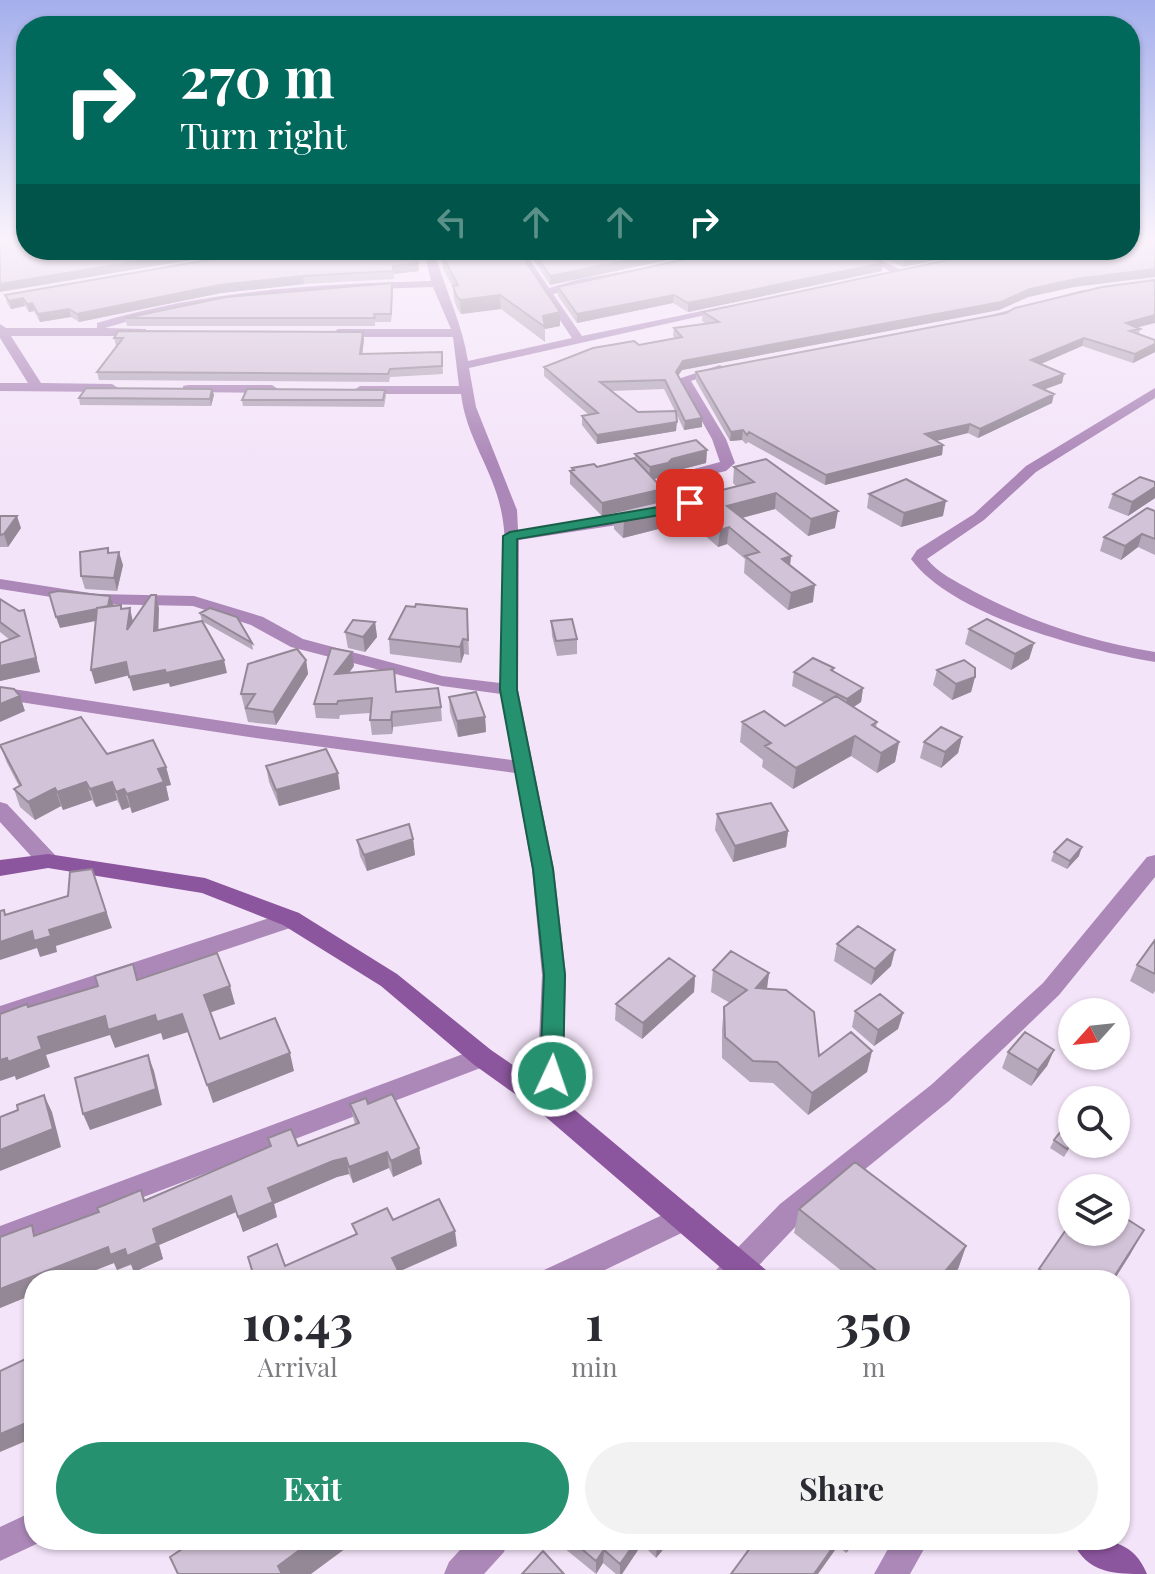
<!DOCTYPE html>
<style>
body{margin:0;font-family:"Playfair Display",serif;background:#f2f2f3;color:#2b2b33;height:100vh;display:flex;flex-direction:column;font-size:30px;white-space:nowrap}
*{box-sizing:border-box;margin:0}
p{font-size:26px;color:#7c7c81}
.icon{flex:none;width:44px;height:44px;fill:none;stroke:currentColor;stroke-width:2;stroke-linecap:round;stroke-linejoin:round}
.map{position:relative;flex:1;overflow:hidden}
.sheet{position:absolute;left:24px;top:1270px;width:1106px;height:280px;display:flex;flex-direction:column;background:#fff;border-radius:32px;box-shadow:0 2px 6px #0004}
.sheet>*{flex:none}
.banner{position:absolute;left:16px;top:16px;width:1124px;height:244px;border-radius:32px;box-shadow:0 2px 6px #0004;background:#00695c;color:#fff;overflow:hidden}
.needle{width:52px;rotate:243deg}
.fabs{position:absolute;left:1058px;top:998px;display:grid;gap:16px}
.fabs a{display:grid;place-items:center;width:72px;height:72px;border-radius:50%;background:#fff;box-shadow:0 2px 6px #0004;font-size:40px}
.pin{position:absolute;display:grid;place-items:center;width:68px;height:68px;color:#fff;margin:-34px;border-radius:16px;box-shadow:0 4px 12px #0006}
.me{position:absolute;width:88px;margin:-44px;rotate:3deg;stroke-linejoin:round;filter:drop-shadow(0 0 6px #0008)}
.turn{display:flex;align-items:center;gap:28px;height:168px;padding:0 32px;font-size:36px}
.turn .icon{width:104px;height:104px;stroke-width:2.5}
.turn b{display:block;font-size:56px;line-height:68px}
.lanes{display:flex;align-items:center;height:76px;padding:0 32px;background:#0003;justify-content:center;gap:40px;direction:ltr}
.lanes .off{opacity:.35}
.eta{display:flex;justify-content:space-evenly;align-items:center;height:136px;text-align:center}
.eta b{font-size:48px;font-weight:700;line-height:56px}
.button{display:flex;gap:16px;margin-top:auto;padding:16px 32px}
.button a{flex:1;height:92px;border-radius:48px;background:#26916f;color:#fff;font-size:32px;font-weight:700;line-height:92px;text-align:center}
.button a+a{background:#f2f2f3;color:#2b2b33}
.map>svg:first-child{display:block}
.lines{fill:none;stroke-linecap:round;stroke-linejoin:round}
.street{fill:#ac88b8;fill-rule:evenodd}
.secondary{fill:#8c569e;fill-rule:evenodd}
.wall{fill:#b5a8ba;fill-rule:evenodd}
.shaded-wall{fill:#948897}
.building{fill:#d3c3d8;stroke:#948897;stroke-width:2}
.route{fill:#26916f;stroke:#195e48;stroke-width:2}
</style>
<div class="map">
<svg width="1155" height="1574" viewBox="0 0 1155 1574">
<rect width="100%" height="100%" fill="#f4e4f9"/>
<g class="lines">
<path class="street" d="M424,250h10c10,38 28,72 34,111l104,-23 -59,-88h10l26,38 31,-9 58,-10v4l-85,21 29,42 144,-30 6,3 -263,59 7,39 41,103 1,20 83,-11 80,-18 -14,-19 5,-7 48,-13 -8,-23 -34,-60 42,-14 6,4 -35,12 35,58 9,24 -9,8 -44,10 15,22 -2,3 -71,18 -105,16 -1,150 36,179 12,106 -4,129 -4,8 -9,3 -9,-3 -4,-8 6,-129 -10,-106 -17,-96 -266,-36 -249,-38v-12l249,38 263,35 -11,-66 -59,-8 -151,-39 -40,-22 -58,-19 -97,-2 -96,-15v-10l96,15 98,2 69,21 40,22 139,37 58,7c2,-48 11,-128 1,-173 -8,-40 -35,-73 -40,-116h-101l-6,-4 6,-4h99l-6,-49h-115l-6,-4 6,-4h113l-18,-42c-112,3 -220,8 -328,41l41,1v6l-4,1h-131l30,47 71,1 6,4 -6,4 -112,-1v-8h28l-28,-45v-14l6,4h91v-5c110,-33 220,-39 334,-42z
M849,250h13l42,22 -9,2z
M1083,290l6,3 -2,2 -108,29 -6,-4z
M188,385h84l6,4 -6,4 -89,-1v-6z
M1155,388v10l-119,74 -52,48 -57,39c11,14 30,23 46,32 58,31 117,50 182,61v10c-67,-11 -203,-46 -244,-103l6,-9 57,-36 52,-48z
M0,802l7,2 49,52 3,5 -3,5h-16l-40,-44z
M1155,855v22l-96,118 -110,106 -149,121 -55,58h-33l4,-10 64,-66 151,-119 112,-102 104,-126z
M291,911l8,2 3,6 -3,6 -299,100v-19z
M482,1047l9,3 3,7 -3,7 -491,188v-26z
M684,1205l10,4 4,9 -4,9 -110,53h-44l4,-10z
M34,1511v29h11l-45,21v-34z
M469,1540h40l-5,12 -20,22h-40l5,-12z
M893,1540h36l-19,34h-36z"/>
<path class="secondary" d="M48,854l157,24 94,35 98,61 94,76 67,46 208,174 4,10h-35l-195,-168 -67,-48 -92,-78 -98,-61 -81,-32 -154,-25 -48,8v-16z
M1072,1540c34,0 60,-2 75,34 -33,0 -60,0 -75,-34z"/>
</g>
<path class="wall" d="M616,250h98l-164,35 -17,-26v-8l62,3z
M869,250h113l-79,17z
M442,255l118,71 -15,3v13l-44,-33 -40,5 -4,-6 -3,-9 -1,-12 -10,-18z
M418,263l1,8 -25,3v5l-90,5 -83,9 -142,29 -8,-5 -31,5 -6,-11 -5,1 -4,-6 -14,3 -4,-6 -2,-8z
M882,271l-194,41 -15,-9 -96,20 -19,-27v-9z
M392,283l-1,39h-16v4h-248l-2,-8z
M1074,287l-46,10 -29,13 -317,60 -4,6 24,42v9l-18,3 -8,-17v18l-79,13 -15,-19v-9l7,-1 -45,-39v-9l131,-29 -2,-2 1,-8 33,-4 -5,-3 1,-9zM664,389l11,22 -37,1 -27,-21z
M1006,313l132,15 2,1 -1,5 16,6v12l-22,11 -51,-17 -41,18 23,10 -2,9 -18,6 8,14 -74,35 -10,-5 -32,8 7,4 -1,10 -117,30 -77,-43 -2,2 -4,-4 -12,1 -34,-60v-9z
M363,332l1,8 -2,14 80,-2 1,22 -53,3 -1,5 -290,-2 -2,-8 19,-26 -2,-8z
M212,389l2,6 -3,11 -131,-1 -1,-7z
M385,390l1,6 -2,11 -141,-1 -1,-6z
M707,450l-1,13 -35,9 -3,4 -14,3 9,10v12h15l59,-14 -4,-4 1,-16 101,61 -27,8 -33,-27 -33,9 49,38 -1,9 23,37 -25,8 -44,-37 1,-14 -18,-15 -9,3 -16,-14 -10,3 -14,-12 -55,14 -9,-9v-16l-12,3 -32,-32v-13h2v-3l25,-1 38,-8v-5z
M1155,482v16l-27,18 -20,-8 5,-14z
M869,494l74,22 -42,11 -34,-19z
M1155,511v44l-17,-8 -17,13 -21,-9 4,-14z
M0,516l21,12 -13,19h-8z
M109,553l14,12 -6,26 -32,-2 -4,-13z
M0,599l28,25 12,48 -40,9v-38l10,-3 -10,-8z
M415,607l52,2 2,46 -5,-1 -3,9 -71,-9 -1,-15z
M200,613l52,30 1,7 -51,-29z
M551,621l26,18v15l-20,2 -5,-20z
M375,622l2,15 -12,15 -17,-4 -3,-16z
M969,629l65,14 -5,16 -18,11 -46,-26z
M306,660l2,14 -32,51 -28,-3 -7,-28z
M354,666l-5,7 48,19 44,15 1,14 -49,6 -1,7 -20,1 -2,-15v-7l-30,2 -1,4 -23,-1 -2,-14z
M834,668l-1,3 30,17 -2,14 -7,5 23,15 -1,6 23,14 -4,20 -18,11 -26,-17 -58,33 -31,-22 1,-7 -23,-18 2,-20 43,4 40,-23 -33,-17 2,-14z
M937,670l38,7 -4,15 -19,8 -19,-15z
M449,697l36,20 1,15 -28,5 -8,-25z
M962,737l-4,16 -17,15 -21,-10 4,-16z
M0,745l107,9 59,13 5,18 -5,1 3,14 -37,13 -2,-6 -8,3 -5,-10 -21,7 -4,-7 -29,10 -2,-4 -26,14 -15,-13 -6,-18 5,-3 -12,-23z
M266,766l74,23 -61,17 -10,-24z
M717,814l71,17 -2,16 -53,15 -18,-32z
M413,839l2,16 -48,16 -7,-15 -3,-16z
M1054,852l25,4 -12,13 -16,-8z
M1155,940v51l-2,3 -23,-13 7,-16z
M837,944l54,22 -20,19 -37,-24z
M713,970l56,3 -2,16 52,67 53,-5 -5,21 -59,43 -35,-32 -23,-1 -28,-24v-29l2,-22 6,-4 -19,-11z
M695,976l-1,16 -52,47 -27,-19 1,-16z
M855,1011l48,2 -5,16 -24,17 -22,-19z
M1054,1050l-7,16 -16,20 -29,-18 6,-16z
M350,1104h18l51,44 3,16 -29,13 -4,-9 -36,15 -4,-9 -12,3 -63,27 3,13 -34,15 -7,-20 -77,33 4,14 -29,13 -3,-7 -14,5 -3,-7 -80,17v14l-34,14v-71l37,-2 62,-23 42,-22 4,10 125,-54 -2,-8 30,8 57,-21z
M1054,1140l18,4 -8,13 -14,-9z
M799,1209l167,37 -8,23 -10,11h-95l-59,-47z
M1131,1253l-17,27h-80l5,-11z
M564,1540h107l-15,18 -14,-14 -20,30h-6l-13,-11 -7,11 -32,-26z
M749,1540h108l-11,13 -8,-7 -85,-2z"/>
<path class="shaded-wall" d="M205,250h46l-251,42v-8z
M677,250h37l-164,35v-9z
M946,250h36l-79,17 2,-8z
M418,263l1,8 -25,3v5l-1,-13z
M883,263l-1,8 -194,41v-9z
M1155,269v8l-81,10 -46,10 -29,13 -317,60 -7,10 1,-8 7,-11 393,-82z
M303,276l1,8 -83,9 -142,29 -2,-8 142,-29z
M392,283l1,8 -2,31v-8z
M500,295l1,14 -40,5 -1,-14z
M674,295l-1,8 -96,20v-9z
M23,298l2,8 -14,3 -2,-8z
M32,303l2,8 -5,1 -2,-8z
M69,309l2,8 -31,5 -2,-8z
M560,312v14l-15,3 -2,-13z
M1155,315v8l-31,8 2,-8z
M363,332l1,8 -3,22 -1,-8z
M1084,338l-2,8 -53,23 2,-9z
M1155,344v8l-22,11 2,-9z
M1064,374l-2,9 -30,11 2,-9z
M212,389l2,6 -3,11 -1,-7z
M1054,394l-2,9 -74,35 2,-9z
M702,418v9l-18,3 1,-9z
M677,422l-1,9 -79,13v-9z
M970,424l-2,9 -44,11 1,-10z
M743,430l-1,10 -12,1 1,-9z
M943,445l-1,10 -117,30 1,-10z
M707,450l-1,13 -35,9 -3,4 -19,4 1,-13 22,-8z
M1155,487v11l-27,18 4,-14z
M663,489v13l-61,14v-13z
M776,493l-1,16 -49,13 1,-16z
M946,501l-3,15 -42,11 3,-14z
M679,508l-1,16 -55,14 1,-17z
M838,511l-3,17 -27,8 3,-17z
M17,516l4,12 -13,19 -4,-13z
M703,517l-1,16 -10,3 1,-16z
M729,527l-2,17 -9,3 2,-17z
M1142,534l-4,13 -17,13 4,-14z
M119,552l4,13 -6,26 -3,-13z
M791,556l-2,17 -7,-14z
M815,585l-2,17 -25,8 3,-17z
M156,595l3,13 -1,36 -4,-13z
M110,596l4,11 -3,11 -51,10 -4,-11z
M130,608l3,14 -6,8z
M24,610l16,62 -40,9v-15l36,-8z
M375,622l2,15 -12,15 -2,-15z
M463,639l1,15 -3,9 -1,-16z
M1034,643l-5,16 -18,11 4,-16z
M352,652l2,14 -17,23 -2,-15z
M224,660l3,13 -57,14 -4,-14z
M306,660l2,14 -32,51 -3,-13z
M126,662l4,13 -35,9 -4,-14z
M165,670l4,13 -36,8 -4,-14z
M975,677l-4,15 -19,8 4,-16z
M863,688l-2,14 -17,11 3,-14z
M20,696l5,15 -25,11v-18z
M392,712l1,15 -1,7 -1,-14z
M485,717l1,15 -28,5 -1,-16z
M855,736l-4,20 -58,33 3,-21z
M962,737l-4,16 -17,15 4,-16z
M899,742l-4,20 -18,11 4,-20z
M166,767l5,18 -5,1 3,14 -37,13 -5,-19 31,-25z
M338,773l2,16 -61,17 -3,-16z
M86,782l6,18 -29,10 -6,-18z
M112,782l5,18 -21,7 -6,-18z
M55,788l6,18 -26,14 -7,-18z
M124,789l6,18 -8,3 -6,-18z
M788,831l-2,16 -53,15 2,-16z
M413,839l2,16 -48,16 -3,-16z
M1082,847l-3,9 -12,13 3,-8z
M92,869l20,59 -56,18 1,6 -17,5 -3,-9 -37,12v-18l32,-11 17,-1z
M895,950l-4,16 -20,19 4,-16z
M769,973l-3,21 -10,-6z
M695,976l-1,16 -52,47 1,-16z
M230,986l5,18 -26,9 -5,-18z
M903,1013l-5,16 -24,17 4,-16z
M182,1014l6,18 -25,8 -2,-7 -46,15 -5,-13 -64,20 4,12 -34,13 -1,-4 -15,5v-21l38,-23 67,-21z
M1054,1050l-7,16 -16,20 7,-16z
M872,1051l-5,21 -59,43 4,-22z
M290,1053l4,18 -81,32 -6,-18z
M148,1055l6,16 8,34 -72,25 -7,-16z
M44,1095l8,17 9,35 -61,24v-21z
M419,1148l3,16 -29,13 -2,-16z
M387,1152l2,16 -36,15 -4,-16z
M346,1158l3,16 -12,3 -63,27 3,13 -34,15 -5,-15 30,-29 65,-27z
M231,1196l5,16 -77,33 4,14 -29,13 -3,-8 -14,6 -3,-7 -43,17h-37v14l-34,14v-19l153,-60z
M1144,1230l-13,23 -17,27h-2z
M455,1231l2,15 -59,26 1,8h-22l15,-22z
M966,1246l-8,23 -10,11h-10z
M24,1424l9,14 -33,14v-18z
M34,1441v12l-6,-9z
M313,1540h44l-46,34h-30l-3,-8z
M637,1540h5v4l-20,30h-2v-10z
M661,1540h10l-15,18 1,-13z
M838,1540h2l-2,6 -20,28h-4z
M851,1540h6l-11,13z
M604,1550l-1,13 -7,11v-13z"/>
<path class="building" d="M12,241h14v9h179l-205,34v-41z
M1130,241h25v28l-79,10 -46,10 -29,13 -318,59 -7,11 26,46 -17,3 -20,-41 -65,2 38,30 38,-1 1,11 -80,13 -15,-19 16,-3 -54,-46 49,-19 41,-7 5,4 43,-8 -8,-9 45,-6 -16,-10 292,-62h135z
M266,250h142l10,13 -25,3v5l-90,5 -84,9 -142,29 -8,-5 -31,5 -6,-11 -5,1 -4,-6 -14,3 -4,-6z
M477,250h12l11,2 18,-2 42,62 -17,4 2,11 -45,-32 -40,5 -4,-5 -3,-9 5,-1 -16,-30z
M539,250h55l1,4 21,-4h61l-127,26 -17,-25z
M728,250h131l24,13 -195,40 -14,-8 -97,19 -19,-27z
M886,250h60l-41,9z
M1155,280v35l-29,8 14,6 -10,2 25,9v4l-20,10 -51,-16 -53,22 33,14 -30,11 20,9 -74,35 -10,-5 -45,10 18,11 -117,30 -77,-43 -2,3 -4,-5 -12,2 -35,-60 310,-59 9,-5 87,-21z
M392,283l-1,31h-17l1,4h-250l101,-21z
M118,331l245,1 -3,22 82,-2v14l-52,3 -2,5 -291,-2 26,-34h-9z
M86,388l126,1 -2,10 -131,-1z
M247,389l138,1 -2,10h-141z
M696,440l11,10 -35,9 -4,4 -18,4 -15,-13z
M634,458l29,31 -61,14 -32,-32 4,-1 -2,-2 22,-4 3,3z
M766,459l72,52 -27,8 -35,-26 -49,13 64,50 -9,3 33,26 -24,8 -46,-37 14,-4 -30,-25 -9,3 -17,-13 -10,3 -14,-12 -55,13 -9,-9 60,-14 3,3 76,-19 -20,-15z
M1140,477l15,5v5l-23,15 -19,-8z
M906,479l40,22 -42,12 -35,-19z
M1147,508l8,3v28l-13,-5 -17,12 -21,-9z
M0,516h17l-13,18 -4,1z
M108,548v5l11,-1 -5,26 -33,-2 -1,-24z
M58,591l52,5 -2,10 -11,2v1l-41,8 -7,-24z
M151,595h5l-2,36 48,-10 22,39 -58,13 -1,-3 -36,7 -3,-15 -35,8 6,-62 24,-3v4l9,-1 -3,22z
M0,599l19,12 5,-1 12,48 -36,8v-23l19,-7 -19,-14z
M416,604l51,5 1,31 -5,-1 -3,8 -71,-8 17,-33 9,1z
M210,608l27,9 15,26 -52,-30z
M572,619l5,20 -21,2 -5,-20z
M987,619l47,24 -19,11 -46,-25z
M353,620l22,2 -12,15 -18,-5z
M331,648l21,4 -17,22 59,-5 2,23 42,-4 3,19 -49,5 -1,8h-21l2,-22 -34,3 -1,3h-23z
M297,649l9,11 -33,52 -27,-4 9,-14h-14l7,-30z
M813,658l21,10 -3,2 32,18 -16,11 -53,-27z
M964,660l11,8v9l-19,7 -19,-14z
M0,687l14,2 6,7 -20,8z
M476,692l9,25 -28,4 -8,-24z
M836,696l41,26 -5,3 27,17 -18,11 -26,-17 -59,32 -31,-22 6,-3 -29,-21 22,-11 21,15z
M81,717l26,37 46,-14 13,27 -8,2 6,13 -37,12 -3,-5 -8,3 -4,-10 -22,7 -4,-7 -29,10 -2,-4 -27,14 -14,-13 7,-4 -21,-40z
M941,727l21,10 -17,15 -21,-10z
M326,749l12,24 -62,17 -10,-24z
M771,803l17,28 -53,15 -18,-32z
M409,824l4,15 -49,16 -7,-15z
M1067,839l15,8 -12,14 -16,-9z
M92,869l14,43 -57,18 2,6 -17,5 -2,-10 -32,11v-31l4,-1 1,5 63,-19 2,-24z
M858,926l37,24 -20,19 -38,-25z
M1155,940v34l-18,-9z
M731,951l38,22 -13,15 30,2 28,22 5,44 32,-24 21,19 -60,42 -35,-31 -24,-1 -28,-24 -1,-30 23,-17 -34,-20z
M217,953l13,33 -26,9 16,44 55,-21 15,35 -83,32 -25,-71 -25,8 -2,-7 -47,15 -3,-14 -67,21 4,12 -34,13 -1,-4 -7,2v-46l27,-10 1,3 70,-21 -3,-10 38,-12 4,16z
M669,958l26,18 -52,47 -27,-19z
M880,994l23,19 -25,17 -23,-19z
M1025,1032l29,18 -16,20 -30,-18z
M148,1055l8,34 -73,25 -8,-36z
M392,1094l27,54 -28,13 -4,-9 -38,15 -3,-9 -13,3 -65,27 5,14 -35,15 -7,-21 -78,33 4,14 -30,13 -2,-7 -15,6 -2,-8 -108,42v-52l32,-12 2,11 65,-24 -2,-4 44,-18 3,11 127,-55 -3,-8 23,-9 7,17 61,-23 -9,-19 16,-6 2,6z
M44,1095l9,34 -53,21v-33l18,-7 -1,-5z
M1065,1126l7,4v12l-5,7 -13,-9z
M855,1162l111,84 -28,34h-50l-89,-71z
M439,1199l16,32 -63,27 6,12 -21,10h-122l-7,-23 29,-13 8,22 72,-32 -5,-10 35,-16 6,12z
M1116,1212l28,18 -32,50h-57l-16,-11 33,-48v11h44z
M34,1355v86l-6,3 -4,-20 -24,10v-63z
M190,1540h123l-35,26 4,8h-104l-8,-17 21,-14z
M571,1540h66l-17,24 -16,-14 -8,11z
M756,1540h82l-24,34h-83z
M543,1551l21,23h-42z"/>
<linearGradient id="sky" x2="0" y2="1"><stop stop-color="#a4afec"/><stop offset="0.52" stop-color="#faf3fc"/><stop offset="1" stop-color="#faf3fc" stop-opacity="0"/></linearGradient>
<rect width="1155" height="461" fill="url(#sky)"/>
<path class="route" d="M690,499l4,1v5l-28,9 -149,25v151l36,179 12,106 -2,101 -3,7 -8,2 -8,-2 -4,-7 4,-101 -11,-106 -33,-179 3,-154 7,-4 154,-26z"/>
</svg>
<div class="fabs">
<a><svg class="needle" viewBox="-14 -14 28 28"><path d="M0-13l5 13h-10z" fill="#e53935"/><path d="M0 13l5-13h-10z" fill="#7c7c81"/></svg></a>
<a><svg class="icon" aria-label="search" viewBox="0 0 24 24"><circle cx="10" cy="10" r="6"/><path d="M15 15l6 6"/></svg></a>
<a><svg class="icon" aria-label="layers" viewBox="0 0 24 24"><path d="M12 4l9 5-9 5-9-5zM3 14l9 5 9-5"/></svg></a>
</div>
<div class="pin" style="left:690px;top:503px;background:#d93025"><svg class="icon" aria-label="arrive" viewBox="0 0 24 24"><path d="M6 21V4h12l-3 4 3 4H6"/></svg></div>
<svg class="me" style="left:552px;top:1076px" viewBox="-20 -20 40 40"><circle r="17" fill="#26916f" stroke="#fff" stroke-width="3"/><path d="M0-11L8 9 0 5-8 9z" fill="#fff"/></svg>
<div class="banner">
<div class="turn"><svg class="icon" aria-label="right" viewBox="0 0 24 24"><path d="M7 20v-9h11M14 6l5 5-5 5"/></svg><div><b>270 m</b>Turn right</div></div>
<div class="lanes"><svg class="icon off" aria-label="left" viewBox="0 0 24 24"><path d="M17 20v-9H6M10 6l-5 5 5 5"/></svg><svg class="icon off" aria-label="ahead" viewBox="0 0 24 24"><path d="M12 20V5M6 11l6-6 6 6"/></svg><svg class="icon off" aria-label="ahead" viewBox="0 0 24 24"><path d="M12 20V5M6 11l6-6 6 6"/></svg><svg class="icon" aria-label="right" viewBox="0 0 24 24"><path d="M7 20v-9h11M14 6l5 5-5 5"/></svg></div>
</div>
<section class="sheet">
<div class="eta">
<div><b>10:43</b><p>Arrival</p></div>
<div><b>1</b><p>min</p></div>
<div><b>350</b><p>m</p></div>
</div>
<div class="button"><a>Exit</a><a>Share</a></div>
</section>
</div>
